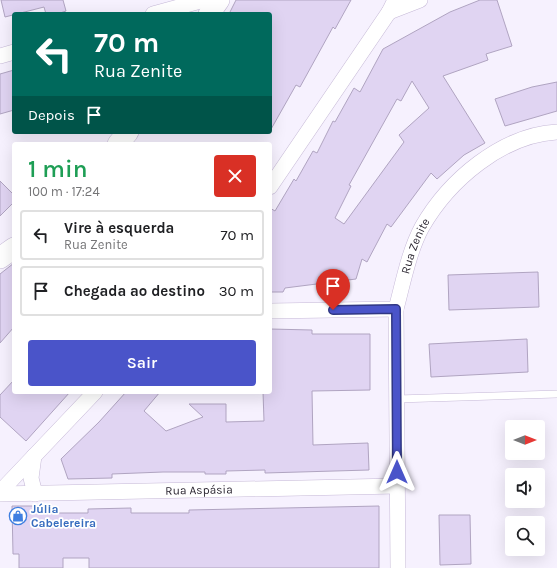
<!DOCTYPE html>
<html lang="pt">
<meta charset="utf-8">
<style>
body{margin:0;font-family:Karla,sans-serif;background:#f6f6f6;color:#202124;height:100vh;display:flex;flex-direction:column;font-size:15px;white-space:nowrap}
*{box-sizing:border-box;margin:0}
p{font-size:13px;color:#757577}
.icon{flex:none;width:22px;height:22px;fill:none;stroke:currentColor;stroke-width:2;stroke-linecap:round;stroke-linejoin:round}
.map{position:relative;flex:1;overflow:hidden}
.sheet{position:absolute;left:12px;top:142px;width:260px;height:252px;display:flex;flex-direction:column;background:#fff;border-radius:4px;box-shadow:0 4px 16px #0002}
.sheet>*{flex:none}
.hud{position:absolute;left:12px;top:12px;width:260px;height:122px;border-radius:4px;box-shadow:0 4px 16px #0002;background:#00695c;color:#fff;overflow:hidden}
.needle{width:26px;rotate:90deg}
.fabs{position:absolute;left:505px;top:420px;display:grid;gap:8px}
.fabs a{display:grid;place-items:center;width:40px;height:40px;border-radius:4px;background:#fff;box-shadow:0 4px 16px #0002;font-size:20px}
.pin{position:absolute;display:grid;place-items:center;width:34px;height:34px;color:#fff;margin:-41px -17px;border-radius:50% 50% 50% 0;rotate:-45deg;box-shadow:0 0 4px #0007}
.pin .icon{rotate:45deg}
.me{position:absolute;width:44px;margin:-22px;rotate:0deg;stroke-linejoin:round;filter:drop-shadow(0 0 3px #0008)}
.turn{display:flex;align-items:center;gap:14px;height:84px;padding:0 16px;font-size:18px}
.turn .icon{width:52px;height:52px;stroke-width:2.5}
.turn b{display:block;font-size:28px;line-height:34px}
.then{display:flex;align-items:center;height:38px;padding:0 16px;background:#0003;gap:8px;font-size:15px}
.round{display:grid;place-items:center;flex:none;width:42px;height:42px;border-radius:4px;background:#f6f6f6}
.headline{display:flex;align-items:center;justify-content:space-between;height:68px;padding:0 16px}
h1{font-size:24px;font-weight:600;line-height:30px;color:#1e9e55}
.cta{display:flex;gap:8px;margin-top:auto;padding:8px 16px}
.cta a{flex:1;height:46px;border-radius:4px;background:#4a54c9;color:#fff;font-size:16px;font-weight:600;line-height:46px;text-align:center}
ul{padding:0;list-style:none}
li{display:flex;align-items:center;gap:12px;height:50px;margin:0 8px 6px;padding:0 8px;border:2px solid #e0e0e0;border-radius:4px}
li div{flex:1}
li b{display:block;font-size:15px}
li em{font-style:normal}
.map>svg:first-child{display:block}
.building{fill:#e0d4f2;stroke:#b0a4c1;fill-rule:evenodd}
.lines{fill:none;stroke-linecap:round;stroke-linejoin:round}
.lane-casing{stroke:#c6b9d7;stroke-width:8}
.street-casing{stroke:#c6b9d7;stroke-width:16}
.secondary-casing{stroke:#c6b9d7;stroke-width:22}
.lane{stroke:#fff;stroke-width:7}
.street{stroke:#fff;stroke-width:15}
.secondary{stroke:#fff;stroke-width:21}
.route-casing{stroke:#303783;stroke-width:10}
.route{stroke:#4a54c9;stroke-width:7}
.labels{text-anchor:middle;stroke-width:3.5;stroke-linejoin:round;paint-order:stroke}
.street-label{font-size:12px;fill:#2c2732;stroke:#fff}
.shop-label{font-size:12px;font-weight:bold;fill:#366cbe;stroke:#fff;text-anchor:start}
</style>
<div class="map">
<svg width="557" height="568" viewBox="0 0 557 568">
<rect width="100%" height="100%" fill="#f6f1fe"/>
<path class="building" d="M1,0h62l3,11 -9,3h-11l-2,-7 -39,10z
M236,0h115l-16,29 -2,-2 -33,60 -4,-2 -26,46v-117h-41z
M480,0h17l15,46 -26,8 2,6 -45,16 42,67 -21,12 -27,24 -6,-6 -40,54 -4,-3 -20,38 -5,-3 -6,20 -71,9 -2,4h-13v-84l5,3 19,-32 2,2 17,-30 4,2 16,-32 2,1 19,-34 6,4 23,-43 67,-37zM412,81l17,27 -30,27 5,7 -60,82 -9,-6 16,-32 -2,-1 48,-86 4,2z
M14,70v40l-14,4v-40z
M557,82v29l-52,15 -10,-27 37,-12z
M0,181l14,14v7l-14,14z
M14,263v64l-14,16v-69z
M538,272l1,35 -90,3 -1,-35z
M270,329l42,1v4h58v56l-58,1 1,54 55,-2 1,27 -104,3v-3l-39,1v3h-21v-2h-42l-51,2v4l-44,1 -7,-20 38,-37 27,-30h34l-16,19 22,20 37,-14 -14,-13h37v18l38,-1 -1,-29h7z
M527,339l1,33 -97,5 -2,-33z
M14,380v12h56l-44,49 -26,-24v-22z
M12,506h34v7h42v-4l43,-1v5h58v-3l190,-4v62h-290v-10h-26v10h-44v-14h-6z
M439,515h31l1,49 -31,1z"/>
<g class="lines">
<defs>
<path id="lane" d="M397,399l160,-5"/>
<g id="street">
<path d="M389,12l31,-12"/>
<path d="M153,14l51,-14"/>
<path d="M0,56l14,-4"/>
<path d="M270,187l119,-175 6,-12"/>
<path d="M396,309l2,259"/>
<path id="s1" d="M270,311l126,-2c7,-26 13,-58 26,-82 27,-47 80,-92 135,-95"/>
<path d="M34,456l-3,22 4,16"/>
<path d="M0,492l95,-100"/>
<path id="s2" d="M0,494l397,-8"/>
</g>
<path id="secondary" d="M209,14l10,-14
M118,144l10,-12
M0,258l14,-10"/>
</defs>
<use href="#lane" class="lane-casing"/>
<use href="#street" class="street-casing"/>
<use href="#secondary" class="secondary-casing"/>
<use href="#lane" class="lane"/>
<use href="#street" class="street"/>
<use href="#secondary" class="secondary"/>
</g>
<g class="lines">
<defs>
<path id="route" d="M333,310l63,-1 1,163"/>
</defs>
<use href="#route" class="route-casing"/>
<use href="#route" class="route"/>
</g>
<defs>
<symbol id="shop-ring" viewBox="-11 -11 22 22"><circle r="9.5" fill="#fff" stroke="#3f7fe0" stroke-width="1.5"/><path d="M-5-2.5h2.3a2.7 3.5 0 0 1 5.4 0H5L5.5 6h-11ZM-1.5-2.5h3a1.5 2.3 0 0 0-3 0Z" fill="#3f7fe0"/></symbol>
</defs>
<g fill-rule="evenodd">
<use href="#shop-ring" x="8" y="506" width="20" height="20"/>
</g>
<g class="labels">
<g class="street-label">
<text dy="4" stroke="none"><textPath href="#s1" startOffset="192">Rua Zenite</textPath></text>
<text dy="4" stroke="none"><textPath href="#s2" startOffset="199">Rua Aspásia</textPath></text>
</g>
<g class="shop-label">
<text x="31" y="513">Júlia<tspan x="31" dy="14">Cabelereira</tspan></text>
</g>
</g>
</svg>
<div class="fabs">
<a><svg class="needle" viewBox="-14 -14 28 28"><path d="M0-13l5 13h-10z" fill="#e53935"/><path d="M0 13l5-13h-10z" fill="#757577"/></svg></a>
<a><svg class="icon" aria-label="sound" viewBox="0 0 24 24"><path d="M4 9h4l5-4v14l-5-4H4zM17 9q2 3 0 6"/></svg></a>
<a><svg class="icon" aria-label="search" viewBox="0 0 24 24"><circle cx="10" cy="10" r="6"/><path d="M15 15l6 6"/></svg></a>
</div>
<div class="pin" style="left:333px;top:310px;background:#d93025"><svg class="icon" aria-label="arrive" viewBox="0 0 24 24"><path d="M6 21V4h12l-3 4 3 4H6"/></svg></div>
<svg class="me" style="left:397px;top:472px" viewBox="-20 -20 40 40"><path d="M0-17L14 15 0 8-14 15z" fill="#4a54c9" stroke="#fff" stroke-width="4"/></svg>
<div class="hud">
<div class="turn"><svg class="icon" aria-label="left" viewBox="0 0 24 24"><path d="M17 20v-9H6M10 6l-5 5 5 5"/></svg><div><b>70 m</b>Rua Zenite</div></div>
<div class="then">Depois<svg class="icon" aria-label="arrive" viewBox="0 0 24 24"><path d="M6 21V4h12l-3 4 3 4H6"/></svg></div>
</div>
<section class="sheet">
<div class="headline"><div><h1>1 min</h1><p>100 m · 17:24</p></div><a class="round" style="background:#d93025;color:#fff"><svg class="icon" aria-label="close" viewBox="0 0 24 24"><path d="M6 6l12 12M18 6L6 18"/></svg></a></div>
<ul>
<li><svg class="icon" aria-label="left" viewBox="0 0 24 24"><path d="M17 20v-9H6M10 6l-5 5 5 5"/></svg><div><b>Vire à esquerda</b><p>Rua Zenite</p></div><em>70 m</em></li>
<li><svg class="icon" aria-label="arrive" viewBox="0 0 24 24"><path d="M6 21V4h12l-3 4 3 4H6"/></svg><div><b>Chegada ao destino</b></div><em>30 m</em></li>
</ul>
<div class="cta"><a>Sair</a></div>
</section>
</div>
